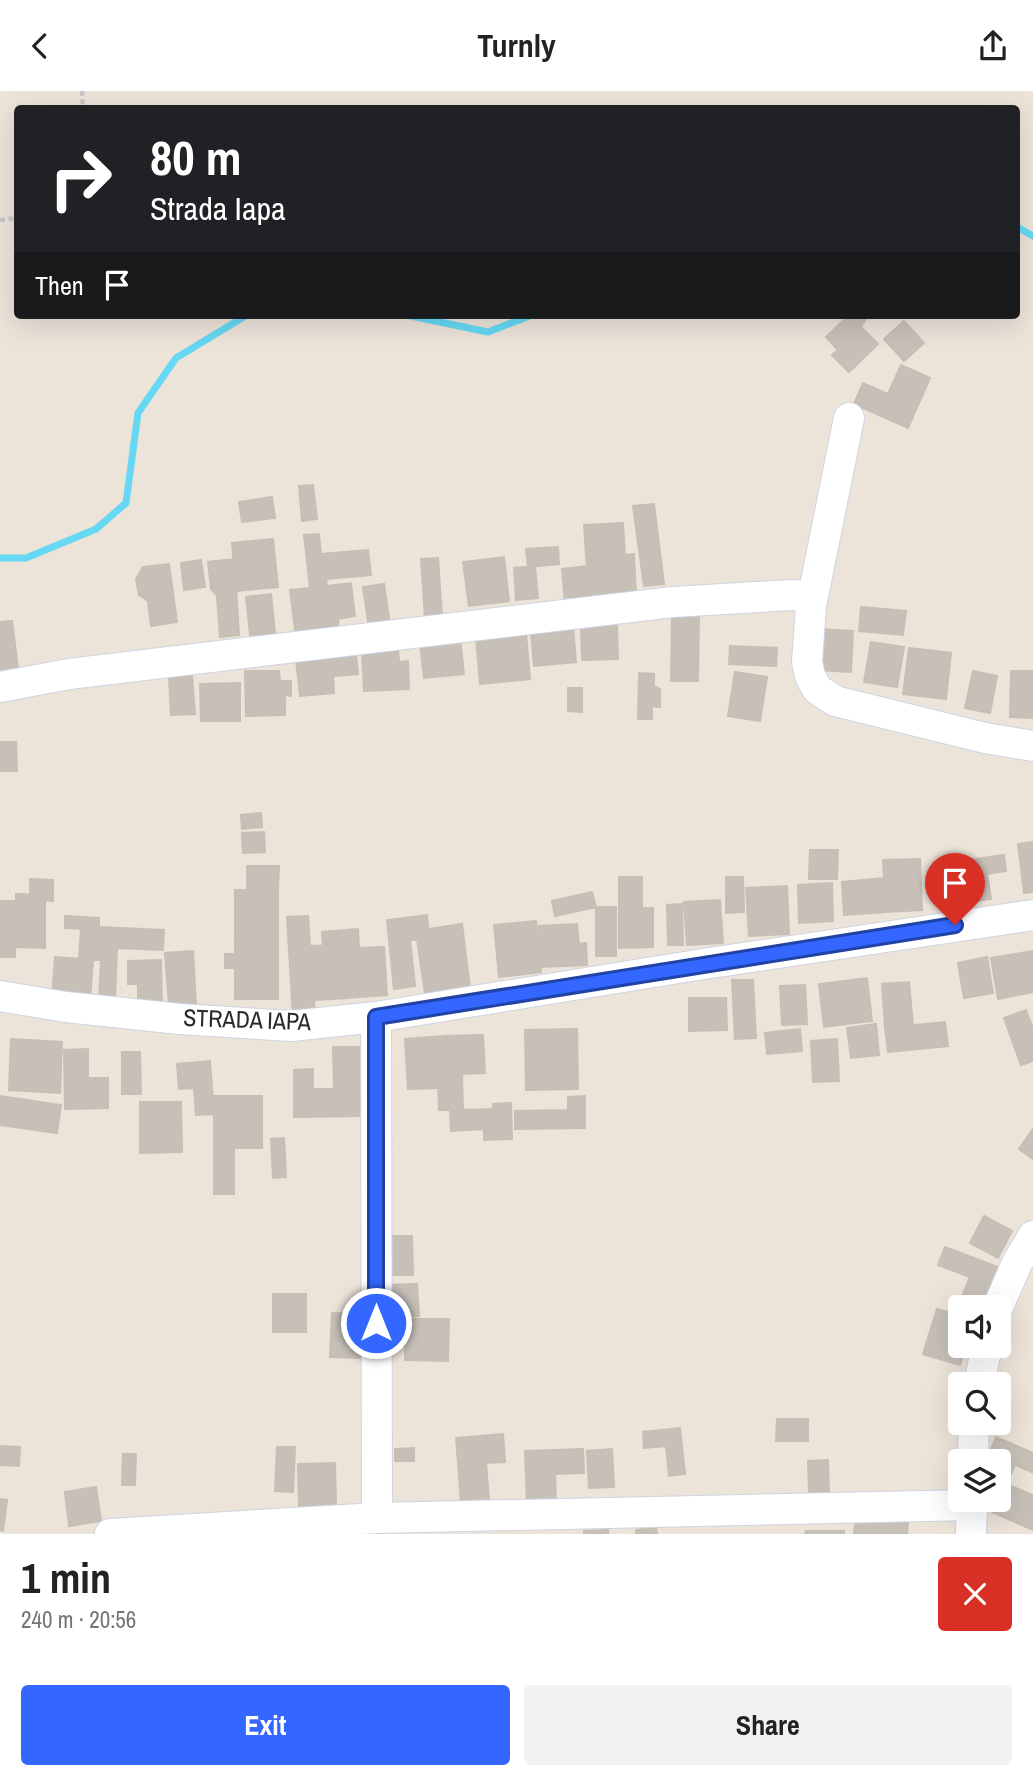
<!DOCTYPE html>
<meta charset="utf-8">
<style>
body{margin:0;font-family:"Archivo Narrow",sans-serif;background:#f2f2f2;color:#222;height:100vh;display:flex;flex-direction:column;font-size:26px;white-space:nowrap}
*{box-sizing:border-box;margin:0}
p{font-size:23px;color:#767676}
.icon{flex:none;width:38px;height:38px;fill:none;stroke:currentColor;stroke-width:2;stroke-linecap:round;stroke-linejoin:round}
.map{position:relative;height:1443px;overflow:hidden}
.side{display:flex;flex-direction:column;background:#fff;flex:1}
.side>*{flex:none}
.hud{position:absolute;left:14px;top:14px;width:1006px;height:214px;border-radius:7px;box-shadow:0 7px 28px #0002;background:#202124;color:#fff;overflow:hidden}
.controls{position:absolute;left:948px;top:1204px;display:grid;gap:14px}
.controls a{display:grid;place-items:center;width:63px;height:63px;border-radius:7px;background:#fff;box-shadow:0 7px 28px #0002;font-size:35px}
.pin{position:absolute;display:grid;place-items:center;width:60px;height:60px;color:#fff;margin:-72px -30px;border-radius:50% 50% 50% 0;rotate:-45deg;box-shadow:0 0 7px #0007}
.pin .icon{rotate:45deg}
.me{position:absolute;width:77px;margin:-38px;rotate:0deg;stroke-linejoin:round;filter:drop-shadow(0 0 5px #0008)}
.turn{display:flex;align-items:center;gap:24px;height:147px;padding:0 21px;font-size:32px}
.turn .icon{width:91px;height:91px;stroke-width:2.5}
.turn b{display:block;font-size:49px;line-height:60px}
.then{display:flex;align-items:center;height:66px;padding:0 21px;background:#0003;gap:14px;font-size:26px}
.round{display:grid;place-items:center;flex:none;width:74px;height:74px;border-radius:7px;background:#f2f2f2}
.overview{display:flex;align-items:center;justify-content:space-between;height:119px;padding:0 21px}
h1{font-size:42px;font-weight:800;line-height:52px}
.button{display:flex;gap:14px;margin-top:auto;padding:14px 21px}
.button a{flex:1;height:80px;border-radius:7px;background:#3367ff;color:#fff;font-size:28px;font-weight:800;line-height:80px;text-align:center}
.button a+a{background:#f2f2f2;color:#222}
header{display:flex;justify-content:space-between;align-items:center;height:91px;padding:0 21px;background:#fff;font-size:32px;font-weight:800}
.map>svg:first-child{display:block}
.lines{fill:none;stroke-linecap:round;stroke-linejoin:round}
.stream{stroke:#66d8f4;stroke-width:7}
.building{fill:#c7c0b9;stroke:#c7bfb3;stroke-width:2}
.minor-casing{stroke:#cfd4e3;stroke-width:32}
.path{stroke:#c7c7c7;stroke-width:4.5;stroke-dasharray:5 3.5;stroke-linecap:butt}
.minor{stroke:#fff;stroke-width:30}
.route-casing{stroke:#2143a6;stroke-width:18}
.route{stroke:#3367ff;stroke-width:12}
.labels{text-anchor:middle;stroke-width:5;stroke-linejoin:round;paint-order:stroke}
.street-label{font-size:24px;fill:#292929;stroke:#fff}
</style>
<header><svg class="icon" aria-label="back" viewBox="0 0 24 24"><path d="M15 5l-7 7 7 7"/></svg>Turnly<svg class="icon" aria-label="share" viewBox="0 0 24 24"><path d="M12 15V3M7 8l5-5 5 5M5 13v7h14v-7"/></svg></header>
<div class="map">
<svg width="1033" height="1443" viewBox="0 0 1033 1443">
<rect width="100%" height="100%" fill="#ece3d9"/>
<g class="lines">
<path class="stream" d="M1017,136l16,9
M406,224l82,17 44,-17
M0,467h26l70,-29 30,-26 12,-90 38,-55 71,-43"/>
</g>
<path class="building" d="M849,224h16l2,2 -6,10 17,17 -29,28 -17,-17 6,-5 -12,-13z
M904,230l20,22 -20,18 -20,-22z
M901,274l29,13 -22,50 -54,-24 9,-21 25,11z
M313,394l4,34 -15,2 -3,-35z
M272,406l3,21 -33,4 -3,-20z
M654,413l10,80 -20,2 -11,-80z
M623,432l2,32 9,-1 2,43 -47,3 -5,-75z
M319,443l2,20 47,-4 3,25 -45,4 1,7 -17,2 -6,-53z
M273,448l5,48 -42,4 -4,-48z
M558,456l1,17 -31,3 -2,-18z
M504,466l5,44 -40,5 -6,-44z
M438,467l4,59 -17,1 -4,-59z
M234,468l2,27 -19,10 -6,-7 -3,-27z
M201,469l4,27 -21,3 -3,-27z
M169,473l8,58 -26,4 -3,-25 -9,-6 -3,-16 7,-12z
M535,475l3,32 -22,2 -2,-32z
M587,475l2,34 -24,3 -3,-34z
M351,492l4,33 -17,3 1,13 -23,2 -6,-46z
M384,493l6,41 -21,3 -6,-41z
M236,495l3,49 -19,2 -3,-41z
M310,497l6,46 -20,3 -6,-47z
M271,503l4,39 -25,2 -4,-38z
M861,516l45,4 -3,24 -44,-4z
M672,523h27l-1,67h-27z
M12,530l6,47 -18,2v-48z
M617,535l1,33 -36,1 -1,-33z
M573,536l3,35 -42,4 -3,-35z
M819,538l34,2 -2,41 -35,-2z
M526,543l4,45 -50,5 -4,-46z
M460,548l4,35 -40,4 -4,-34z
M871,551l33,5 -7,40 -33,-5z
M730,555l47,2 -1,18 -47,-2z
M909,557l42,5 -5,46 -43,-5z
M398,558l1,13 9,-1 1,28 -45,2 -2,-40z
M356,563l2,20 -25,2 1,17 -34,3 -4,-37z
M245,580h34l1,10h11v15l-6,-1v20l-39,1z
M973,580l24,5 -7,37 -25,-5z
M1011,580h22v47l-23,-1z
M735,581l32,5 -7,44 -32,-5z
M639,582l15,1v12l6,3v18l-8,-1v13h-14z
M192,585l3,38 -24,1 -2,-38z
M240,592v38h-39l-1,-37z
M568,597h14v24l-14,-1z
M0,651h16l1,29h-17z
M261,722l1,14 -20,2 -1,-14z
M264,741l1,20 -22,1 -1,-20z
M1033,751v50l-9,1 -6,-49z
M810,759h28l-1,29h-28z
M1004,764l2,16 -19,3 4,25 -31,4 -6,-41z
M920,768l2,51 -36,2 -3,-52z
M247,775h32l-1,24h-31z
M619,786h23v31h11v39l-34,1z
M726,786h17l1,35 -18,1z
M883,787l3,34 -42,3 -2,-33z
M30,788l23,1v21l-8,-1v-5h-15z
M832,792l1,38 -34,2 -1,-38z
M787,795l2,48 -40,2 -3,-48z
M235,799h43v51h-43z
M592,801l4,15 -41,9 -3,-15z
M16,803l29,1v53l-30,-1 1,-35h-15v-11h15z
M720,809l3,43 -36,2 -3,-43z
M682,813l1,41h-15l-1,-40z
M596,816h20v49h-20z
M0,821h16l-1,45h-15z
M427,824l2,22 -19,3 5,46 -21,3 -7,-69z
M65,825l34,2v9l65,3 -1,20 -46,-2 -2,52 -16,-1 2,-39 -22,-1 2,-30 -16,-1z
M308,825l2,30 33,-1 4,53 -33,2 1,16 -22,1 -6,-100z
M536,830l5,51 -42,5 -5,-52z
M462,833l8,64 -45,6 -8,-55 12,-2 -1,-8z
M577,833l2,20 7,-1 1,22 -46,2 -2,-41z
M358,838l1,19 25,-1 3,48 -40,3 -4,-53 -20,1 -1,-14z
M235,850h43v58h-43v-31h-10v-14h10z
M193,860l3,54 -27,1 -4,-53z
M1033,860v41l-35,7 -7,-41z
M55,866l38,3 -3,40 -38,-3z
M987,866l6,36 -29,5 -6,-35z
M161,869l1,47h-24v-23h-10v-23z
M867,887l5,43 -48,6 -5,-43z
M732,889h21l3,58 -21,1z
M909,891l4,43 -28,3 -3,-44z
M805,894l2,39 -25,1 -2,-39z
M689,907h37l1,32 -38,1z
M1026,919l7,19v32l-12,4 -17,-47z
M945,931l3,24 -60,6 -3,-24z
M876,933l3,31 -28,3 -4,-30z
M577,938l1,60 -52,1 -1,-60z
M800,938l2,22 -35,3 -2,-21z
M483,944l2,38 -23,1 1,36 30,-1v-5l18,-1 1,36 -28,1v-11l-33,2 -1,-21h-11l-1,-34 8,-1 -1,-39z
M445,945l1,39 -8,1 1,12 -31,1 -3,-50z
M11,948l51,3 -2,51 -51,-3z
M837,948l2,42 -26,1 -2,-41z
M333,956h29l1,69 -69,1v-47l19,-1v20h21z
M88,958v29h20v30l-43,1 -1,-59z
M122,961h18l1,42h-19z
M210,970l4,53 -18,1 -2,-27 -15,1 -2,-25z
M0,1005l61,9 -4,28 -57,-8z
M214,1005h48v52h-28v46h-20z
M585,1005v32l-70,1v-18l53,-1v-13z
M140,1011h41l1,50 -42,1z
M1033,1038v30l-14,-10z
M284,1047l2,39 -13,1 -2,-39z
M984,1125l28,15 -14,27 -28,-15z
M381,1145h31l1,39h-31z
M945,1156l58,22 -13,35 -27,-10 7,-17 -32,-12z
M417,1193l2,32 -31,2 -2,-33z
M273,1203h33v38h-33z
M937,1218l24,7v30h5l-6,19 -37,-11z
M332,1222l30,1 -2,44 -30,-1z
M405,1228h44l-1,42 -43,-1z
M777,1328h31v22h-32z
M680,1337l5,46 -16,2 -3,-30 -22,2 -1,-16z
M503,1343l2,28 -19,1 3,37 -28,2 -5,-64z
M996,1346l37,16 -1,19 -17,-7 -4,9 -12,-4v-9h-13z
M0,1355l20,1 -1,19 -19,-1z
M277,1356h18l-2,45 -18,-1z
M414,1357v13h-19v-12z
M583,1358l1,24 -29,1 1,29 -29,1 -2,-53z
M612,1358l2,38 -25,1 -2,-37z
M123,1363h13l-1,31h-13z
M828,1369l1,36h-20l-1,-35z
M335,1372l1,43h-37l-1,-42z
M1004,1392l29,12v35l-41,-18 5,-12h2z
M96,1396l5,34 -32,5 -4,-34z
M0,1408l7,1 -4,31 -3,-1z
M856,1425l52,5 -1,13h-53z
M656,1436l1,7h-21v-4z
M608,1439v4h-24v-3z
M806,1440h38v3h-39z"/>
<g class="lines">
<defs>
<path id="minor" d="M811,515l38,-188
M0,596l69,-13 604,-72 118,-7 13,1 7,10 -4,56 3,14 7,13 18,12 150,37 48,8
M0,905l66,11 114,12 111,7 85,-9 321,-52 336,-50
M376,926l1,501 595,-13v-5
M998,1216l19,-44 16,-27
M979,1293l8,-38
M973,1370l1,-38
M110,1443l267,-16
M971,1443l1,-29"/>
</defs>
<use href="#minor" class="minor-casing"/>
<path class="path" d="M82,0l1,18
M0,129l18,-2"/>
<use href="#minor" class="minor"/>
</g>
<g class="lines">
<defs>
<path id="route" d="M376,1232v-306l579,-92"/>
</defs>
<use href="#route" class="route-casing"/>
<use href="#route" class="route"/>
</g>
<g class="labels">
<g class="street-label">
<text transform="translate(247 929) rotate(2)" y="8">STRADA IAPA</text>
</g>
</g>
</svg>
<div class="controls">
<a><svg class="icon" aria-label="sound" viewBox="0 0 24 24"><path d="M4 9h4l5-4v14l-5-4H4zM17 9q2 3 0 6"/></svg></a>
<a><svg class="icon" aria-label="search" viewBox="0 0 24 24"><circle cx="10" cy="10" r="6"/><path d="M15 15l6 6"/></svg></a>
<a><svg class="icon" aria-label="layers" viewBox="0 0 24 24"><path d="M12 4l9 5-9 5-9-5zM3 14l9 5 9-5"/></svg></a>
</div>
<div class="pin" style="left:955px;top:834px;background:#d93025"><svg class="icon" aria-label="arrive" viewBox="0 0 24 24"><path d="M6 21V4h12l-3 4 3 4H6"/></svg></div>
<svg class="me" style="left:376px;top:1232px" viewBox="-20 -20 40 40"><circle r="17" fill="#3367ff" stroke="#fff" stroke-width="3"/><path d="M0-11L8 9 0 5-8 9z" fill="#fff"/></svg>
<div class="hud">
<div class="turn"><svg class="icon" aria-label="right" viewBox="0 0 24 24"><path d="M7 20v-9h11M14 6l5 5-5 5"/></svg><div><b>80 m</b>Strada Iapa</div></div>
<div class="then">Then<svg class="icon" aria-label="arrive" viewBox="0 0 24 24"><path d="M6 21V4h12l-3 4 3 4H6"/></svg></div>
</div>
</div>
<section class="side">
<div class="overview"><div><h1>1 min</h1><p>240 m · 20:56</p></div><a class="round" style="background:#d93025;color:#fff"><svg class="icon" aria-label="close" viewBox="0 0 24 24"><path d="M6 6l12 12M18 6L6 18"/></svg></a></div>
<div class="button"><a>Exit</a><a>Share</a></div>
</section>
